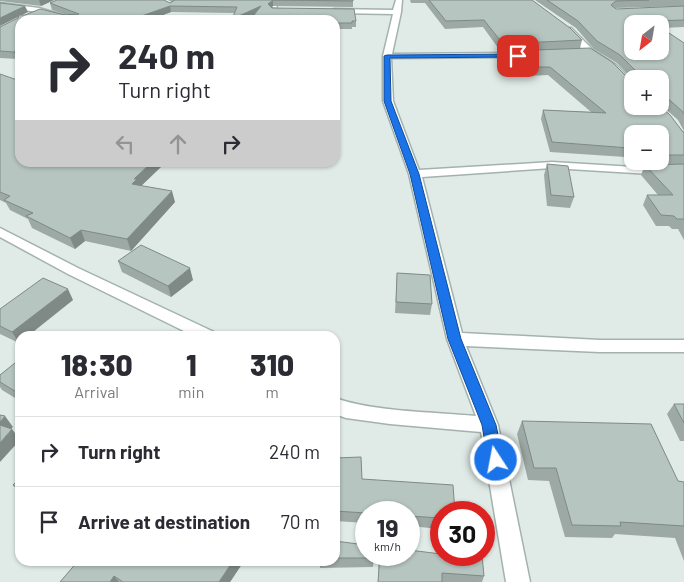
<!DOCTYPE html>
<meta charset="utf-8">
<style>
body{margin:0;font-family:Barlow,sans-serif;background:#f2f2f3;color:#2b2b33;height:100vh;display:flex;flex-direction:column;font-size:19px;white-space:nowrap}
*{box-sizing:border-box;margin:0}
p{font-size:16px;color:#7c7c81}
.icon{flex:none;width:28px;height:28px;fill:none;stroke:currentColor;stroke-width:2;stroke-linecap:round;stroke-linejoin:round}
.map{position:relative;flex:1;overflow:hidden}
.sheet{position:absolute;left:15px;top:331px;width:325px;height:235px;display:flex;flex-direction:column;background:#fff;border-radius:15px;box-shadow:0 1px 4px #0004}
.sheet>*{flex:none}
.guide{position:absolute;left:15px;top:15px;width:325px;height:152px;border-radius:15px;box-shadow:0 1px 4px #0004;background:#fff;color:#2b2b33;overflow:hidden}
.needle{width:32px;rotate:211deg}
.tools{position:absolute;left:624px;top:15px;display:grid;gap:10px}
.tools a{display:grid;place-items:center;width:45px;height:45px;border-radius:10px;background:#fff;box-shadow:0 1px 4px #0004;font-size:25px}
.speed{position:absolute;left:355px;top:501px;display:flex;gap:10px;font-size:25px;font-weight:700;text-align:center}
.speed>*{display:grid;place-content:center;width:65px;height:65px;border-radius:50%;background:#fff;box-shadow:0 1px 4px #0004;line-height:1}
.speed small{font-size:12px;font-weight:400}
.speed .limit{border:8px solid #d22;background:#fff;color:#111}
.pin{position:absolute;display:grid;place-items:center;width:42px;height:42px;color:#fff;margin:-21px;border-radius:10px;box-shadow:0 2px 8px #0006}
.me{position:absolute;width:55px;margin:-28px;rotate:349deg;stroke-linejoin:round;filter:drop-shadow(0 0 4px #0008)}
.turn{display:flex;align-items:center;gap:18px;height:105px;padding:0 20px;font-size:22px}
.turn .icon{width:65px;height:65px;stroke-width:2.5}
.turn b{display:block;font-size:35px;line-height:42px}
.lanes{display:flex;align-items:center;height:48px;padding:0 20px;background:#0003;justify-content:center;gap:25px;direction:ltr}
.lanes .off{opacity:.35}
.eta{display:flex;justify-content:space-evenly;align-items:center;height:85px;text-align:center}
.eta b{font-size:30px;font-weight:800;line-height:35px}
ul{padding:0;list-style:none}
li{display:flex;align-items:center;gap:15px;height:70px;padding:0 20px;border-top:1px solid #e1e1e2}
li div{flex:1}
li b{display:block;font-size:19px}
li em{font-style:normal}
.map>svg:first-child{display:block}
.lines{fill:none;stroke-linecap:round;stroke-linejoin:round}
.minor-casing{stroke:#a3b2ae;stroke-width:3}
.minor{fill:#fff;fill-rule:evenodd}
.wall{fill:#9da9a5;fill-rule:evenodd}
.shaded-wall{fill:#7f8a86}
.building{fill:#b6c5c0;stroke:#7f8a86}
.route{fill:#1a73e8;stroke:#114b97}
</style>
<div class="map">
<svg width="684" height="582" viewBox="0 0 684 582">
<rect width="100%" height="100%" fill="#e0ebe7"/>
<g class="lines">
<defs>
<path id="minor" d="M272,0h6l-2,10 -5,10h-8l7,-10z
M396,0h6l-1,12 -9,42 134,-1 4,2 -4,2 -135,1 2,43 26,69 133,-8 99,6 33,-2v6l-33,2 -99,-6 -130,9 40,156 138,7h84v12h-84l-134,-6 32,79 32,157h-24l-25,-150 -91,-8 -44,-6 -11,-4v-16c40,14 98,14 141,18l-29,-77 -38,-165 -26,-73v-45l10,-42 -59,-1 -3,-2 3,-2 59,1z
M0,3l39,5 40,12h-12l-29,-8 -38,-5z
M565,28h6l22,22 23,15 16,16v8l-3,-1 -19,-19 -23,-15 -22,-22z
M0,228l78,40 136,64 2,4h-22l-126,-62 -68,-37z"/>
</defs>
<use href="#minor" class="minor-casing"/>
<use href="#minor" class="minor"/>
</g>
<path class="wall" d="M0,0h54l-13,6 -41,-5z
M168,0h185v7l-80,-1 -1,1 84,14v6h-4v2h-17v-9l-82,-4 -19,-3 -63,-1 -22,8h-129v38l-3,1 -17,-1v-31l18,-9 1,-2 9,-4 -7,3h46l-15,-5 -2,-7h120l2,-1z
M410,0h122l50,40 -2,8 104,84v108l-6,-11h-6l-3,-3h-13l-13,-21 4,-10h11l-17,-20 4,-10h21h-34l-7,-8 -75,-5 -9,-33 2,-9 48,2 -43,-37 -21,1 -8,-11 -7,1 -5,-6 2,-8h-8l-18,-25 -38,2 -20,-26h-14zM632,134h28v27h-28z
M535,0h149v6l-69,2 1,1 68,-3v21l-23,1 23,15v88l-6,-11 -17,-15h-1v-26h-28l-15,-16 -23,-14 -18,-21zM632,24h28v27z
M0,74l20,88 143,3 -22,21 34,16 -44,49 -46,-10 -10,8 -43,-21 -4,-9 -18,-9 -4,-7 -6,-3z
M547,164l27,33 -4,11 -23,-2 -3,-31z
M118,261l75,19 -22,17 -49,-25z
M397,273l35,31 -2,11 -35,-2z
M73,300l-53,36v6l-1,1 -19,-9v-25z
M20,359v42l-18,-11 -2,-3v-12z
M674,404h10v37h-4l-13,-27z
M522,421l156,60 6,1v79l-9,-23 -60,-4 -3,4 -47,-1 -16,-56 -21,-1 -11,-46z
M335,458l27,21 79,33v17l-32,-3v-14h-43v11l-31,-2z
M20,478v15l-7,-8z
M335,541l39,14 -1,12 -53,1v-7h15z
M379,555h30l75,21 -2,6h-104z
M78,561h166l-14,21h-170z"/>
<path class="shaded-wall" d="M39,0h15l-13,6z
M273,0v6l-5,5v-7z
M25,6l3,6 -28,14v-8z
M170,6l1,6 -22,8h-19z
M261,6v6l-17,8h-12v-1z
M20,50v8l-3,1 -3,-7z
M152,162h10l1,3 -23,22 -8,-3 2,-5z
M172,191l3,11 -44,49 -4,-12z
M81,230l4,11 -10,8 -5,-11z
M190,268l3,12 -22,17 -3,-11z
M68,289l5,11 -45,36h-8v6l-1,1 -7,-11z
M5,416l8,11 -7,7 -6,-7v-5z
M12,429l8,11 -20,22v-19z
M233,561h11l-14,21h-11z
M114,576l5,6h-9z"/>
<path class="building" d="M57,0h107l6,3 5,-3h178v1l-80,-1 -5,4 4,4 82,1 2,12h-4v2h-17v-3h-85l11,-14 -29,13 5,-12 -67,-1 -40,14h-110v30l-6,2 -14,-1v-24l18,-9 1,-3h6l15,-6 25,6 14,-1 -29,-11z
M429,0h103l38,28 12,12 -79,4 -19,-24 -38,1z
M547,0h102l-33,1 -5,4 5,4 68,-3v14l-33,1 4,3h-23v27h28v-24l24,16v71l-2,-3 -17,-15h-5v-17h-23l-1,-8 -16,-16 -23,-14 -19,-20z
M0,3l25,3 -25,12z
M590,48l22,14 19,19h1v25h28l10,9 13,17h1v23h-24v-21h-28v18l-3,-4 -77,-6 -9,-32 63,3 -56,-46h-21l-8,-10h-8l-4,-6z
M0,74l20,7v81h132l-18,17h3l-5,5 40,7 -45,48 -46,-9 -11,8 -44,-22 7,-3 -29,-13 6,-4 -10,-4z
M547,164l21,2 6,31 -23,-2z
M684,164v56l-1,-1h-6l-3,-3 -13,-1 -14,-20h26l-28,-30z
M141,245l49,23 -22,18 -50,-25z
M397,273l33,2 2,29 -36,-2z
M43,278l25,11 -56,43 -12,-6v-17z
M20,359v32l-2,2 -18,-11v-7z
M674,404h10v19z
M0,415l5,1 -5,6z
M522,421l129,3 27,57 6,1v44l-64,-4 1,4 -49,-1 -16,-57h-22z
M0,425l12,4 -12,14z
M361,457l1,22 91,6 2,27h-14v6l-32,-2v-4l-43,1 -31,-2v-53z
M20,478v11l-7,-4z
M335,541l31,4v10h8v3h-39z
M409,550l32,4v1h41l2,21 -42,-3v9h-64l2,-27h29z
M78,561h155l-14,21h-96l-9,-6 -4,6h-50z"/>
<path class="route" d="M518,54l3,3 -131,1 1,43 28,73 42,165 35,86 7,35 -2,4 -5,2 -6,-2 -2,-4 -6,-35 -34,-86 -38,-165 -26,-73v-45l3,-1z"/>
</svg>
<div class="tools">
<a><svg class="needle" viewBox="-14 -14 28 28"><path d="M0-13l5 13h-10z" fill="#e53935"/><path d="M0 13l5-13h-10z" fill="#7c7c81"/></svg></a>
<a>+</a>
<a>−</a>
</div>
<div class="speed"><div>19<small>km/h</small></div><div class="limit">30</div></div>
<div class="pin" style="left:518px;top:56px;background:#d93025"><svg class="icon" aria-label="arrive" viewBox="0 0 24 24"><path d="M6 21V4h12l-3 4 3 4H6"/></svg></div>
<svg class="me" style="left:496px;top:460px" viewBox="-20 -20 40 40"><circle r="17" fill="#1a73e8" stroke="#fff" stroke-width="3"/><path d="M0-11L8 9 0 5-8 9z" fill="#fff"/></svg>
<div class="guide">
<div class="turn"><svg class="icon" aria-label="right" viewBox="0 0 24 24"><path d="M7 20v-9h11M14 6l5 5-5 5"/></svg><div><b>240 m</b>Turn right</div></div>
<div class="lanes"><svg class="icon off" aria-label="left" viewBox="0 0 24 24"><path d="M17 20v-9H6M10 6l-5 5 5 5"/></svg><svg class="icon off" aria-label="ahead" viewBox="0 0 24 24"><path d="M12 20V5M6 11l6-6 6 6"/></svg><svg class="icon" aria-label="right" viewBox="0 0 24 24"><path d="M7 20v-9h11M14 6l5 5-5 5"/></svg></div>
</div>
<section class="sheet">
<div class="eta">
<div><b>18:30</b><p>Arrival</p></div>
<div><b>1</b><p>min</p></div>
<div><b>310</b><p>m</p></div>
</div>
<ul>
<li><svg class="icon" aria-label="right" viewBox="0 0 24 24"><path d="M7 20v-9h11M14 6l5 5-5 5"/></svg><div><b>Turn right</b></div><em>240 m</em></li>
<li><svg class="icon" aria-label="arrive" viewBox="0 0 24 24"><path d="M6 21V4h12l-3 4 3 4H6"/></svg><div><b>Arrive at destination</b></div><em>70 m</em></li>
</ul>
</section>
</div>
